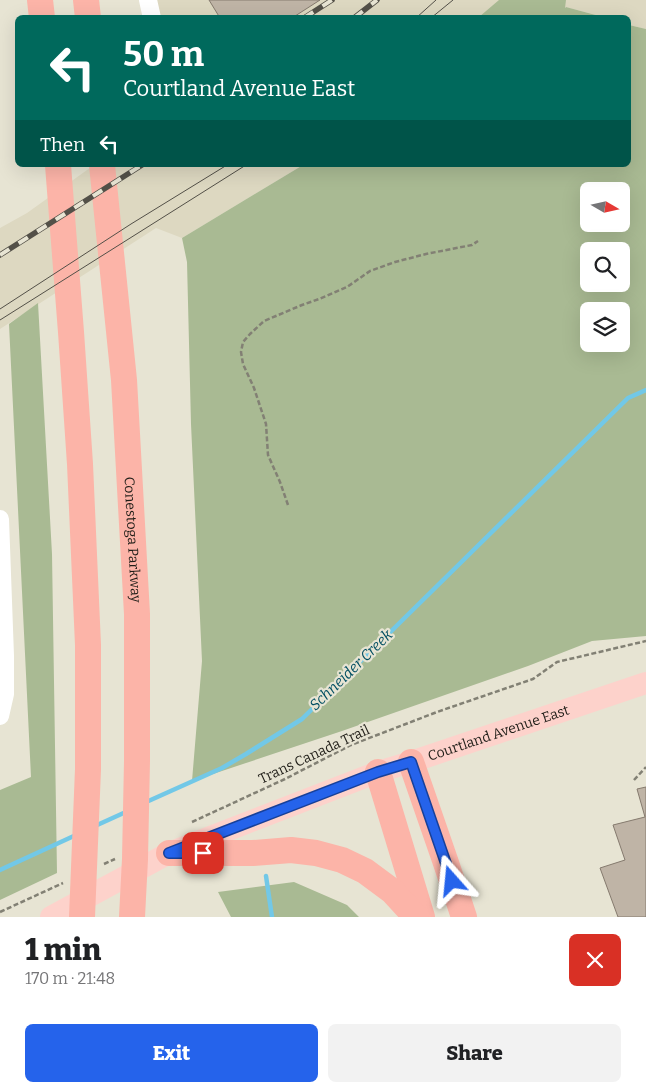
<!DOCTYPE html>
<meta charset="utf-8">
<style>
body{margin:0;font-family:Bitter,serif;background:#f2f2f2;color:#202124;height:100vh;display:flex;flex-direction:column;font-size:19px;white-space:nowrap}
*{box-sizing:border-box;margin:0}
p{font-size:16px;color:#757577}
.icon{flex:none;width:28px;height:28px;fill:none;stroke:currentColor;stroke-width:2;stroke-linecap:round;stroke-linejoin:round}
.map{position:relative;height:917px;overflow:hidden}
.side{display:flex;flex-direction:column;background:#fff;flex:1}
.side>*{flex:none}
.hud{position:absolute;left:15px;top:15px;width:616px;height:152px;border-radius:8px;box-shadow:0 5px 20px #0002;background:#00695c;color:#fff;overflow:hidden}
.needle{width:32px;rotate:99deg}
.buttons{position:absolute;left:580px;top:182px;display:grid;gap:10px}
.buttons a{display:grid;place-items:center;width:50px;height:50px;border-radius:8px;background:#fff;box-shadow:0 5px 20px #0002;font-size:25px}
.pin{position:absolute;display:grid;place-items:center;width:42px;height:42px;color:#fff;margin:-21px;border-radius:10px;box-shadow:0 2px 8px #0006}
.me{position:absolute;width:55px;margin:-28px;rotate:342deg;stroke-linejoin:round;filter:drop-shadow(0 0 4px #0008)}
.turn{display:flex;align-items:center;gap:18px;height:105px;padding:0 25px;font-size:22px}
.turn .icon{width:65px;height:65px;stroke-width:2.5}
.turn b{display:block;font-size:35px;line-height:42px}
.then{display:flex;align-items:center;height:48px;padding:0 25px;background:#0003;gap:10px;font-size:19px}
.round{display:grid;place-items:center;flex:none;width:52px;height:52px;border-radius:8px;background:#f2f2f2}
.headline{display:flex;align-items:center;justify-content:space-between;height:85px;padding:0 25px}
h1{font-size:30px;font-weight:800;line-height:38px}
.cta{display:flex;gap:10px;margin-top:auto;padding:10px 25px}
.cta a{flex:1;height:58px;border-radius:8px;background:#2563eb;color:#fff;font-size:20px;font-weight:800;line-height:58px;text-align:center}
.cta a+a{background:#f2f2f2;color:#202124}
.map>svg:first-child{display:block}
.built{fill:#ddd8c1}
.green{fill:#a9ba93;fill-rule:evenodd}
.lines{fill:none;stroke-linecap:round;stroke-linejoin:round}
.stream{stroke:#72c8e7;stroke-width:4.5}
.building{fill:#bfb4a6;stroke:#857a6e}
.path{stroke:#828074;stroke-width:2.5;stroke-dasharray:5 2.5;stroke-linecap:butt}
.minor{stroke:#fff;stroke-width:18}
.major{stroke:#fdd2cb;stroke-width:22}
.highway{stroke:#fcb4a8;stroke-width:26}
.tram{stroke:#535048;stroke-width:1}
.rail-casing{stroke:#535048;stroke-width:5.5}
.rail{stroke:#e7e4d3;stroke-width:4;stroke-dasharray:11;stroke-linecap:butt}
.route-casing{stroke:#184099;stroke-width:12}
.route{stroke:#2563eb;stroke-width:9}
.labels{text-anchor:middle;stroke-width:4.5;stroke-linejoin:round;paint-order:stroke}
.street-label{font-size:14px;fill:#201e18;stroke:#e7e4d3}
.water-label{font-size:15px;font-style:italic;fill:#004e62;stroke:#e7e4d3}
</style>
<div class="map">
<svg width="646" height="917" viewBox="0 0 646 917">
<rect width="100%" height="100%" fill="#e7e4d3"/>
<path class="built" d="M151,0h495v29l-17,-4v-7l-26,-1 -37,-10 -17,11h-395z
M94,165h209l-121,73 -26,-10 -156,101v-101l27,-15z"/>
<path class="green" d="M499,0h67l-1,8 1,-1 37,10h-124z
M629,25l17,4v607l-54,5 -64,25 -186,65 -150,50 10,-120 -11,-237 -4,-162 -5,-24 121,-73h326zM589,191h32v33h-32zM589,251h32v33h-32zM621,311v33h-32v-33z
M38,303l14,251 5,319 -57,27v-110l31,-13 -22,-453z
M294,882l53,23 12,12h-128l-13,-25z"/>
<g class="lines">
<path class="stream" d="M144,803l78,-35 24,-14 56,-35 326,-321 18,-8
M95,826l33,-15
M0,870l76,-35
M266,876l6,41"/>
</g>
<path class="building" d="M209,0h111l-28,18h-72z
M646,787v130h-28l-18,-49 25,-8 -12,-35 32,-8 -8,-28z"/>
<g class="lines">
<path class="path" d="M288,505l-8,-23 -12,-27 -2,-31 -12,-36 -11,-24 -2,-12 2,-10 7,-8 14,-13 38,-16 17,-6 28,-12 23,-16 25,-9 31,-8 46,-9 6,-4
M634,780l12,-13
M192,822l93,-43 66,-34 86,-33 96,-33 24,-17 89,-21
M104,864l11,-5
M0,912l63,-29"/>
<path class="minor" d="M148,0l4,18
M0,519l5,137v38l-5,22"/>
<path class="major" id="s1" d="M51,917l118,-64 209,-81 33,-10 235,-79"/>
<g class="highway">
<path d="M40,0l2,18"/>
<path d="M86,0l2,18"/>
<path d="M58,165l13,167 9,132 8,181v124l-6,148"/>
<path id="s2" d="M102,165l22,215 13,234v147l-2,98 -3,58"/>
<path d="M411,762l35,101 18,54"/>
<path d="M378,772l44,145"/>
<path d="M169,853h84l38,-3 25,3 26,7 23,11 27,20 24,26"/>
</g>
<path class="tram" d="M416,18l20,-18
M431,18l22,-18
M0,309l131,-85 96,-59
M0,320l246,-155"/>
<defs>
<path id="rail" d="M304,18l28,-18
M354,18l23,-18
M0,255l142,-90"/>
</defs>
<use href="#rail" class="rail-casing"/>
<use href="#rail" class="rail"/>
</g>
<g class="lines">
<defs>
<path id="route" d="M203,853h-34l209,-81 33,-10 41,119"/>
</defs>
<use href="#route" class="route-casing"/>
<use href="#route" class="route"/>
</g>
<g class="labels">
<g class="street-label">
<text dy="5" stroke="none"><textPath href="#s2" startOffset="376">Conestoga Parkway</textPath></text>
<text dy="5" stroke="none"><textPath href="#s1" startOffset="485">Courtland Avenue East</textPath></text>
<text transform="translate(314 754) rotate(-25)" y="5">Trans Canada Trail</text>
</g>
<g class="water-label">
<text transform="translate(351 670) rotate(-44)" y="5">Schneider Creek</text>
</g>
</g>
</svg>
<div class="buttons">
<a><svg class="needle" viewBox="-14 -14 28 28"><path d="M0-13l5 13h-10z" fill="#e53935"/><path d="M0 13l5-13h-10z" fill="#757577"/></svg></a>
<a><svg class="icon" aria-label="search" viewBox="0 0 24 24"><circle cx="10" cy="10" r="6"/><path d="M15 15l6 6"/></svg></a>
<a><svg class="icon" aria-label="layers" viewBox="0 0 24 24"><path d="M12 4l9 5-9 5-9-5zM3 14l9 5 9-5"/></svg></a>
</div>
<div class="pin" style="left:203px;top:853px;background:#d93025"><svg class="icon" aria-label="arrive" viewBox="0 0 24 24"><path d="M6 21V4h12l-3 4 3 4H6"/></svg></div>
<svg class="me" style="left:452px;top:881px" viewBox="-20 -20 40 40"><path d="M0-17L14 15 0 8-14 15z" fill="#2563eb" stroke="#fff" stroke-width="4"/></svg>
<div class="hud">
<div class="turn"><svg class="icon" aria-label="left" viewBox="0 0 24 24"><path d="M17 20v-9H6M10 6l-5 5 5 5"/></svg><div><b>50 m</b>Courtland Avenue East</div></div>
<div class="then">Then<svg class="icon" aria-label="left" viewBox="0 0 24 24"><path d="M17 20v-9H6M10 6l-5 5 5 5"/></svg></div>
</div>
</div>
<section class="side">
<div class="headline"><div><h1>1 min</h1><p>170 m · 21:48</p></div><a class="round" style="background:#d93025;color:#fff"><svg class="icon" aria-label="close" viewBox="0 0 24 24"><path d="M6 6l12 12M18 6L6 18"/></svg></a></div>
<div class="cta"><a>Exit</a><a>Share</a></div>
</section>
